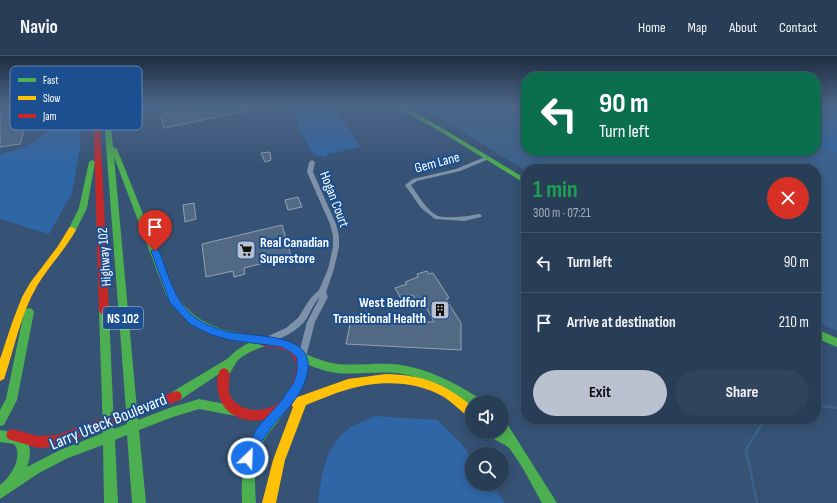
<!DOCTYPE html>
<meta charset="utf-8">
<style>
body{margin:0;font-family:"Sofia Sans Condensed",sans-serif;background:#30455d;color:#f1f3f6;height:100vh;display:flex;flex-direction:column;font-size:15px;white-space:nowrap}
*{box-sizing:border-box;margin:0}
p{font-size:13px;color:#a5aeba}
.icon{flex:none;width:22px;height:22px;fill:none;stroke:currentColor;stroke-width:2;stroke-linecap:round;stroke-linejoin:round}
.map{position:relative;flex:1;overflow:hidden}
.details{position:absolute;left:521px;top:108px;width:300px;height:260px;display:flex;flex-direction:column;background:#283e57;border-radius:16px;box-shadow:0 2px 10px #0003,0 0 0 1px #44576d}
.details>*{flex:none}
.top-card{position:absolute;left:521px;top:16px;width:300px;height:84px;border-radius:16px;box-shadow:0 2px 10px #0003,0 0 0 1px #44576d;background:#0b6e4f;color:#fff;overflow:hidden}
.controls{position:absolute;left:465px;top:339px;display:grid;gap:8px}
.controls a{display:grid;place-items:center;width:44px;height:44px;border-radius:50%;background:#283e57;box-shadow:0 2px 10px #0003,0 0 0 1px #44576d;font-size:20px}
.pin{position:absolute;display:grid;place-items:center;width:34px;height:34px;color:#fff;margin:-41px -17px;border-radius:50% 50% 50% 0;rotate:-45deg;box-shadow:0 0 4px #0007}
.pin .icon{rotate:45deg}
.me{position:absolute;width:44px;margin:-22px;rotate:24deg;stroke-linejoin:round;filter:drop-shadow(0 0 3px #0008)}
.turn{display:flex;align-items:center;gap:14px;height:84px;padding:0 12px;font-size:18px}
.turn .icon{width:52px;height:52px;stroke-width:2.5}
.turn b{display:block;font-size:28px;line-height:34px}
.round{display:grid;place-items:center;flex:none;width:42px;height:42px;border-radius:21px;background:#30455d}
.head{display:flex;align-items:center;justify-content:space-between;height:68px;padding:0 12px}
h1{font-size:24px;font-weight:700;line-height:30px;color:#1e9e55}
.cta{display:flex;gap:8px;margin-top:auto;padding:8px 12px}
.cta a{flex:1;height:46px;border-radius:24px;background:#b9c2ce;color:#111;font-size:16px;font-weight:700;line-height:46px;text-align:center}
.cta a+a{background:#30455d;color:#f1f3f6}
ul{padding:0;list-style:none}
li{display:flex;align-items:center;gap:12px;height:60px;padding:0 12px;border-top:1px solid #44576d}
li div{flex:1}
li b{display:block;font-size:15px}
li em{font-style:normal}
header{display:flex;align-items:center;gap:24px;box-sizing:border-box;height:56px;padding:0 20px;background:#283e57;border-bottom:1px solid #44576d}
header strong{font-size:19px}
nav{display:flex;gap:22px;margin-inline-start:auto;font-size:14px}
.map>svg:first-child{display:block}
.green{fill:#2f66a5}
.water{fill:#3b618d}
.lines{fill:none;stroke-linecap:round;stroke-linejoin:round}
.stream{stroke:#3b618d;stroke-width:2.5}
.building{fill:#526984;stroke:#92a2b6}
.street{fill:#7d92a8;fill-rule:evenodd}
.fast{fill:#4caf50;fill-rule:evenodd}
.slow{fill:#ffc107;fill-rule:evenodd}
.jam{fill:#c62828;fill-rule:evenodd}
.route{fill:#1a73e8;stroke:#114b97}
.labels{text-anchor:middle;stroke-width:4;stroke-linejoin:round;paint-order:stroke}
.shield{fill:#1b4f8f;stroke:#bbcadd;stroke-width:1}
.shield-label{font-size:13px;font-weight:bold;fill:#fff}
.street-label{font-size:14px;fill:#fff;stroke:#1b4f8f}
.poi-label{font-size:14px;font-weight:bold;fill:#fff;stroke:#1b4f8f;text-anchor:start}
.near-street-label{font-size:17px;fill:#fff;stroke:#1b4f8f}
.key{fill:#1b4f8f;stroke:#5f84b1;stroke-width:1}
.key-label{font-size:11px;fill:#fff}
</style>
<header>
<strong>Navio</strong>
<nav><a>Home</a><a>Map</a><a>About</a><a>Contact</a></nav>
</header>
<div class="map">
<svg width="837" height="447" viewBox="0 0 837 447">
<rect width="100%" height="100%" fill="#365274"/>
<path class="green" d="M123,49h58l-56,9z
M296,49h37l27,42 -32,7 -3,3 -11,-2 -17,-29z
M816,49h21v48l-21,-7z
M74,56l5,7 1,28 -8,46 -23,41 -49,-15v-65c29,-7 37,-12 58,-33v-8z
M375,360l62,4 23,22 12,16v26h19l14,19h-187c3,-26 7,-56 29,-73 8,-6 19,-10 28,-14z"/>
<path class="water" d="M414,49h112v46h290v-5l21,7v178l-21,-10v-152h-290v2l-86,-53z"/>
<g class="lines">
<path class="stream" d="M816,349l21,3
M757,447l-11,-54 19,-30"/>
</g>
<path class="building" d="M0,49h32l-12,39 -20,3z
M210,49h51v3l-97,20 -4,-13z
M270,96l1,8 -6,2 -4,-9z
M298,141l4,10 -14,3 -3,-10z
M194,147l2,16 -11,3 -2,-17z
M282,169l9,31 -47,12 1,6 -11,3 -1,-6 -27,6 -4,-33z
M427,215l2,3 4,-1 16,25 -3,1 15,24v27l-115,-6 5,-25 83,3 -9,-17 -6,2 -6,-12 -12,4 -6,-11 12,-4 -2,-2 13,-5 -1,-3z"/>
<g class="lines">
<path class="street" d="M487,100l2,1v2l-29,12 -43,10 -6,4c7,10 16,26 27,31 8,3 32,0 41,-2l2,1 1,1 -1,1 -17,4 -29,-2 -14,-11 -16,-23 8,-6 43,-10z
M312,104l3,2 -2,10 23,52 3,12v11l-5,22 -8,23 2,5 -13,25 -9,35 -1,2 -3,1 -3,-1 -1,-2 9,-35 13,-25c-6,6 -9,14 -13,21 -9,14 -27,21 -42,26l-3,-1 -1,-2 1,-2 24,-11 12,-10 12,-19 9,-9 9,-21 5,-22v-11l-3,-12 -23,-52 2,-10z"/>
<path class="fast" d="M103,49h6l4,42 4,2 58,145c25,35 49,36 89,44l4,1 1,3 -1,3c-11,4 -21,7 -30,15 -5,6 -7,15 -14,18l-5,-4 -39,26 -4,1 -4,-1 -2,-4 2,-4 55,-33 10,-9 11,-7c-35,-7 -63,-15 -82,-48l-52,-138 24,263 34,-13 27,-8 37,7 4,1 2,4 -2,4 -4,1 -37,-7 -26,8 -34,13 7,73h-14l-5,-68 -12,5 3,63h-14l-1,-58 -35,13 -29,15 -39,26v-14c10,-7 24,-29 14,-41l-14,-2v-12c24,3 36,12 27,37l33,-17 43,-17 -4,-122 2,-3h6l2,3 5,118 13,-5z
M392,49h8l42,23 84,51v5l-88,-54z
M92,104l3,2 -8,46 -12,24h-6l-1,-2 11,-22 10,-46z
M29,252l3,1 2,3 -17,88 -13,25 -4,1v-16l6,-11 18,-87 2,-3z
M816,273l21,9v9l-21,-9z
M302,297c12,4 22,9 35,11 21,2 43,-2 64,1 28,4 54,18 78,33l2,4h-9v4c-23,-13 -43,-27 -69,-32 -22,-4 -45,1 -67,-1 -13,-2 -26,-7 -38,-13l-1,-3 1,-3z
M280,348l4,1 2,4c-4,9 -12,17 -18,25 -14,22 -14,44 -12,69h-14c-2,-45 6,-63 34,-98z
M502,364l4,2 51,81h-15c-10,-18 -20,-38 -32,-54 -6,-7 -17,-7 -22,-17h14z"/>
<path class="slow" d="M72,171l4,3c-11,20 -27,36 -39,56 -16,27 -22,60 -32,90l-1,3 -4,2v-22l12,-36 10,-26 8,-14 28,-37 11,-18z
M386,318c37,1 57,9 86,32v12l-4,-1c-8,-7 -15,-14 -24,-20 -29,-17 -67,-17 -98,-7 -14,4 -27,10 -40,15l-21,55 -9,43h-14l11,-43 20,-53 -3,-4 2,-4 56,-20z"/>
<path class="jam" d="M93,49h6l10,206 -2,3h-6l-2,-3z
M264,282c33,3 51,14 37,50 -4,8 -8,17 -15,23 -17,13 -51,14 -63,-6 -6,-11 -8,-24 -3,-35l4,-2 4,2c4,9 -3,20 4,29 6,7 13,10 22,11 8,0 16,-1 23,-6 13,-9 27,-39 13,-51 -9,-7 -20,-5 -30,-8l-1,-3 1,-3z
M176,335l4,1 2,4 -2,4 -123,47 -19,1 -30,-9 -2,-4 2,-4 4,-2 26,7 19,-1z"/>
</g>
<linearGradient id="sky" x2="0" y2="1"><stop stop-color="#1e2d40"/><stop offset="0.44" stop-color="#4c6688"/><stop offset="1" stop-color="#4c6688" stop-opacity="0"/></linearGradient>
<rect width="837" height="112" fill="url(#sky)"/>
<path class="route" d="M155,192l4,3c10,24 16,55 40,69 9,6 21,10 31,12 32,6 95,0 74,52 -8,20 -27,34 -38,51 -6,9 -9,19 -13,28l-5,2 -4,-2 -2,-5 15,-30 25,-28 12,-18 3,-11v-13l-5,-5 -10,-6 -52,-7 -18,-5 -21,-10 -21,-22 -19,-52z"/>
<defs>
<symbol id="supermarket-square" viewBox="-11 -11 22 22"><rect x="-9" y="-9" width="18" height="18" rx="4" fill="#b9c2ce" stroke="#1b4f8f"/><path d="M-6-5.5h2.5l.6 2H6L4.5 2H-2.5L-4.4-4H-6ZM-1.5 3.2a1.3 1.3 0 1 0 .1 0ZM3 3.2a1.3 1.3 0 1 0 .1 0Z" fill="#111"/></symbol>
<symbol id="building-square" viewBox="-11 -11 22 22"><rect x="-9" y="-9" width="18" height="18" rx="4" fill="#b9c2ce" stroke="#1b4f8f"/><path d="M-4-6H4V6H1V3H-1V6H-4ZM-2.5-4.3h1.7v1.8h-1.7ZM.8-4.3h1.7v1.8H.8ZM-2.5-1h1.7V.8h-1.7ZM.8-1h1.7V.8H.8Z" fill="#111"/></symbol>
</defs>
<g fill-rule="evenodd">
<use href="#supermarket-square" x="235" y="183" width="22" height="22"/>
<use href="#building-square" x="429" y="243" width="22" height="22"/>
</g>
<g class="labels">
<rect class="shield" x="103" y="251" width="40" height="22" rx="3"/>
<g class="shield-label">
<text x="123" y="267">NS 102</text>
</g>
<g class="street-label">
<text transform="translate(437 106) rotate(-15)" y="5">Gem Lane</text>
<text transform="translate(335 143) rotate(69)" y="5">Hogan Court</text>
<text transform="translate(104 201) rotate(-94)" y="5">Highway 102</text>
</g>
<g class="poi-label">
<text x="260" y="191">Real Canadian<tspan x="260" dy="16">Superstore</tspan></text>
<text x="426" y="251" text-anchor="end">West Bedford<tspan x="426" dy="16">Transitional Health</tspan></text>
</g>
<g class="near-street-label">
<text transform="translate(108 365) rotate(-22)" y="6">Larry Uteck Boulevard</text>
</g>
</g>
<rect x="10" y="10" width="132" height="64" rx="6" class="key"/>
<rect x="18" y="22" width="18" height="4" fill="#4caf50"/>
<rect x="18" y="40" width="18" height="4" fill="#ffc107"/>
<rect x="18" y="58" width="18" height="4" fill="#c62828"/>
<g class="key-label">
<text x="43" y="28">Fast</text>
<text x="43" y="46">Slow</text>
<text x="43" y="64">Jam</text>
</g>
</svg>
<div class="controls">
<a><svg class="icon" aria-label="sound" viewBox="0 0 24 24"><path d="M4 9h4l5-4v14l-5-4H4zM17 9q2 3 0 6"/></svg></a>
<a><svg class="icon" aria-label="search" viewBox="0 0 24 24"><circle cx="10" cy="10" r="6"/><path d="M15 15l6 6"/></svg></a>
</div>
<div class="pin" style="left:155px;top:195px;background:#d93025"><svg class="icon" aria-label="arrive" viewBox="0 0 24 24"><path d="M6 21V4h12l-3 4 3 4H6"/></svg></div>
<svg class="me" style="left:248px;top:402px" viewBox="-20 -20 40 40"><circle r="17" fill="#1a73e8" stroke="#fff" stroke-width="3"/><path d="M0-11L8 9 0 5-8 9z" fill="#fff"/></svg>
<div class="top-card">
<div class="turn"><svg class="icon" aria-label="left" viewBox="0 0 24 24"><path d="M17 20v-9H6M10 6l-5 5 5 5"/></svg><div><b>90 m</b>Turn left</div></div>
</div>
<section class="details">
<div class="head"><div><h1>1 min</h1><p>300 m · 07:21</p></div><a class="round" style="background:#d93025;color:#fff"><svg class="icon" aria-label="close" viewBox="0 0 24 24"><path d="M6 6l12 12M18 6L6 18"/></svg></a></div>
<ul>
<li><svg class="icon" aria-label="left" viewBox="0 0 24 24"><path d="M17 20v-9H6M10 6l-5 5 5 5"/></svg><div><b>Turn left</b></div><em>90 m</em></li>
<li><svg class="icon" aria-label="arrive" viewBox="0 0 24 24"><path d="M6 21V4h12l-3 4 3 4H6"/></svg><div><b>Arrive at destination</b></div><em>210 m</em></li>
</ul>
<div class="cta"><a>Exit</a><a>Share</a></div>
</section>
</div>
